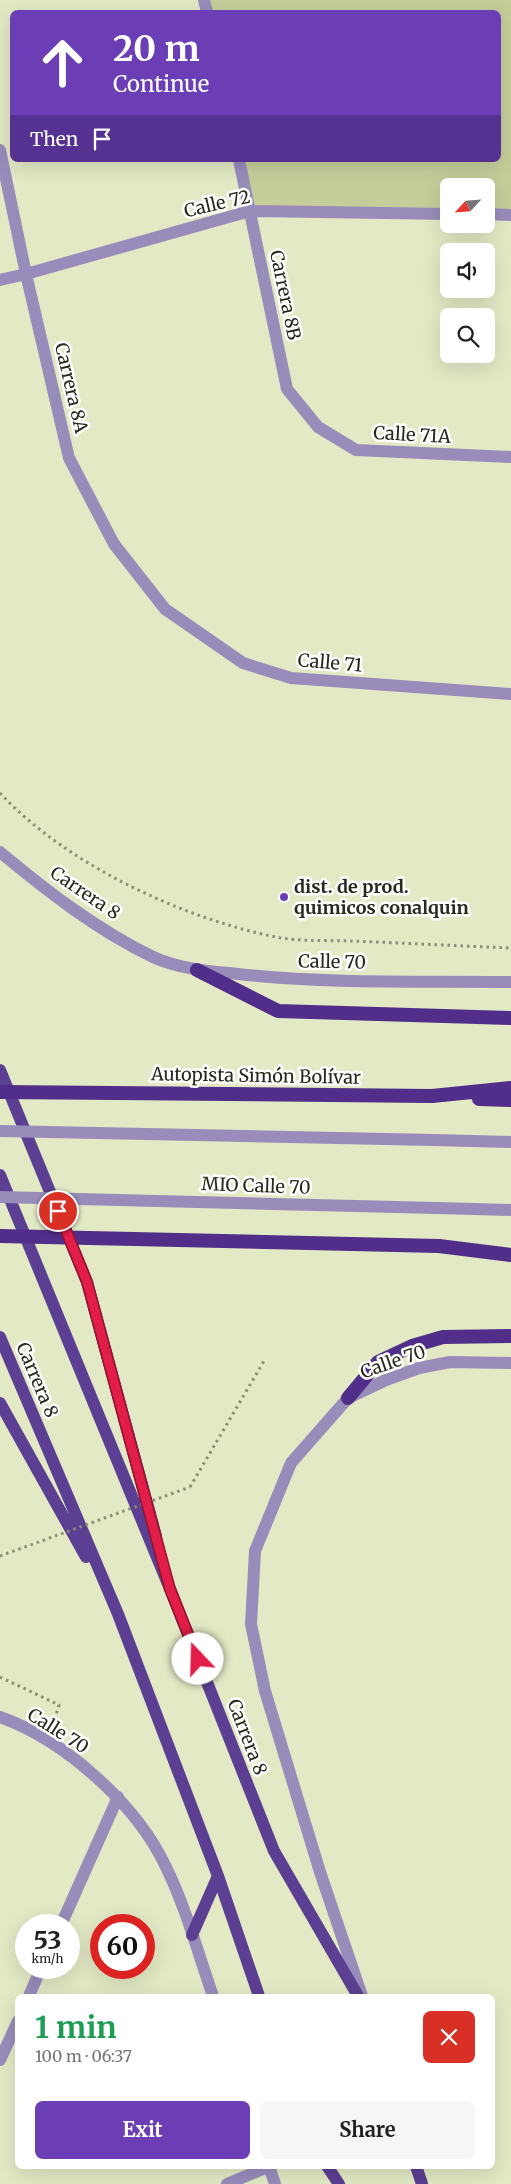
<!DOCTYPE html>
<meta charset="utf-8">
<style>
body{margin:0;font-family:Merriweather,serif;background:#f6f6f6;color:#202124;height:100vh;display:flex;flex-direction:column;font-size:19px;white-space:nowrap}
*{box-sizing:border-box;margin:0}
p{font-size:16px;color:#757577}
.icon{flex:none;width:28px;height:28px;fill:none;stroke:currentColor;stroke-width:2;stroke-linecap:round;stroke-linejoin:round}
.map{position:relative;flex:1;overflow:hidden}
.panel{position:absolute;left:15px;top:1994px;width:480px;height:175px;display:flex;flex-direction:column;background:#fff;border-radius:8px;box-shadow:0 5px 20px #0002}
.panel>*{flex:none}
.banner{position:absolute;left:10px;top:10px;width:491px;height:152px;border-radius:8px;box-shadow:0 5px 20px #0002;background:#6b3eb6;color:#fff;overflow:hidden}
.needle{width:32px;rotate:244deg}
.tools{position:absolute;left:440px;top:178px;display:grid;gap:10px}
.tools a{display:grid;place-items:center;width:55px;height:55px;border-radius:8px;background:#fff;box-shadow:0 5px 20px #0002;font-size:25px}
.speed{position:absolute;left:15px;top:1914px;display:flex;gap:10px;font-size:25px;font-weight:700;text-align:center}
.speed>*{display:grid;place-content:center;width:65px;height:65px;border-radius:50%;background:#fff;box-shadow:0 5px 20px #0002;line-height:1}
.speed small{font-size:12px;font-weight:400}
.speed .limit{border:8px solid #d22;background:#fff;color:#111}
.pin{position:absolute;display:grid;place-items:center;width:42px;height:42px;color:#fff;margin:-21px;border:2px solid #fff;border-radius:50%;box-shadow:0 1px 5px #0007}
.me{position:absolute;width:55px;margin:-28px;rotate:339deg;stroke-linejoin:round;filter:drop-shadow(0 0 4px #0008)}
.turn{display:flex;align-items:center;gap:18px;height:105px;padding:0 20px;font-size:22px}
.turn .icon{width:65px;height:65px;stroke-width:2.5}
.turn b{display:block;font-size:35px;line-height:42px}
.then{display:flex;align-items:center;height:48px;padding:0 20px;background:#0003;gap:10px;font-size:19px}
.round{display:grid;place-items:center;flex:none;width:52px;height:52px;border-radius:8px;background:#f6f6f6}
.overview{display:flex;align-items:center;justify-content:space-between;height:85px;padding:0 20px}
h1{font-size:30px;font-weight:700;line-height:38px;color:#1e9e55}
.primary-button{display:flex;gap:10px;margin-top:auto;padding:10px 20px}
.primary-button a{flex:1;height:58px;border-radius:8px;background:#6b3eb6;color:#fff;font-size:20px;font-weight:700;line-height:58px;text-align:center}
.primary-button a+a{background:#f6f6f6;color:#202124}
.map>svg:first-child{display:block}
.green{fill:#c5ce9a}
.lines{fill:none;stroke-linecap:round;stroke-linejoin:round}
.path{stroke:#898e74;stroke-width:3;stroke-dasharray:2.5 4;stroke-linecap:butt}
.service{stroke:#988cbb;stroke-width:12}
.minor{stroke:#988cbb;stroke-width:12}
.tertiary{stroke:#988cbb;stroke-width:12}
.primary{stroke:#5b3f92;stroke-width:12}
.trunk{stroke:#512e8a;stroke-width:14}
.path-bridge{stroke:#898e74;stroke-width:3;stroke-dasharray:2.5 4;stroke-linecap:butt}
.service-bridge{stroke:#988cbb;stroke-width:12}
.trunk-bridge{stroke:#512e8a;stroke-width:14}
.route-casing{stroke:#92132f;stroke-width:12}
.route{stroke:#e11d48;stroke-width:9}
.poi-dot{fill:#6b3eb6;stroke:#fff;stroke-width:2}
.labels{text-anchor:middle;stroke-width:5;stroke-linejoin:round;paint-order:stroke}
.street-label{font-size:18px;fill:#27291b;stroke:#fff}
.poi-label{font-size:18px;font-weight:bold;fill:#27291b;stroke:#fff;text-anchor:start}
</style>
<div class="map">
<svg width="511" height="2184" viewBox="0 0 511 2184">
<rect width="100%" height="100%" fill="#e2e9c4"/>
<path class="green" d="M204,0h307v215l-25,-1v-28h-37v28l-199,-3 -11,-51h260v-148h-292z"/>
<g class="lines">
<path class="path" d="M0,793c66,71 181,125 276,144 24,5 51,3 76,4 53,2 106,5 159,7
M190,1487l74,-126
M0,1677l59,28 -4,13"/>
<path class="service" d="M434,1140l77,2
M437,1208l74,2"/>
<path class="minor" d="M204,0l3,12
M0,150l26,124 43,184 45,86 51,65 78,54 48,15 220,16
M239,160l48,229 31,38 38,23 155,7
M486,214l25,1
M0,280l26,-6 224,-63 199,3
M61,1925l57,-128
M29,1996l12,-28
M0,2060l18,-39
M269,2166l6,18"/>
<path class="tertiary" d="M0,852c47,39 97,78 153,105 26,12 57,14 85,17 90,10 182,7 273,8
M0,1717c65,23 137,88 166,150 20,41 32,86 47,129
M362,1996l-42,-124 -55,-181 -14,-67 4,-73 36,-88 57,-65 38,-18 33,-12 31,-6 61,1
M227,2184l43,-18"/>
<path class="primary" d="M0,1070l87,212 69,254
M0,1175l170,414 104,262 84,145
M0,1337l118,277 100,262 41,120
M0,1403l86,154
M192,1935l26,-59
M327,2166l12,18
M416,2166l6,18"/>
<path class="trunk" d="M197,970l81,41 233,7
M432,1096l79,-8
M479,1099l32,1
M439,1246l72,9
M348,1398l30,-36 34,-16 31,-9 68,-1"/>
<path class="path-bridge" d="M0,1556l190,-69"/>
<path class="service-bridge" d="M0,1131l434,9
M0,1197l437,11"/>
<path class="trunk-bridge" d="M0,1092l432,4
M0,1236l439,10"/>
</g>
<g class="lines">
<defs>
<path id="route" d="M58,1211l29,71 83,307 28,70"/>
</defs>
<use href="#route" class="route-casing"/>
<use href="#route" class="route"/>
</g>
<circle class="poi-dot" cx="284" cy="897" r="5"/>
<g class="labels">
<g class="street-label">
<text transform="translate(217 204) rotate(-13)" y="6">Calle 72</text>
<text transform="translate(285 295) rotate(78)" y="6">Carrera 8B</text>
<text transform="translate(71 388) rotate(77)" y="6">Carrera 8A</text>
<text transform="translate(412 435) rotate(3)" y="6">Calle 71A</text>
<text transform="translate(330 663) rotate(5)" y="6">Calle 71</text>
<text transform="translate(85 893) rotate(34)" y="6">Carrera 8</text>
<text transform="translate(332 962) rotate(1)" y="6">Calle 70</text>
<text transform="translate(256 1076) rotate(1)" y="6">Autopista Simón Bolívar</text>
<text transform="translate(256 1186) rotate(2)" y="6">MIO Calle 70</text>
<text transform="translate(393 1362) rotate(-19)" y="6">Calle 70</text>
<text transform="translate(37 1380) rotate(67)" y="6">Carrera 8</text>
<text transform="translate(58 1731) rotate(32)" y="6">Calle 70</text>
<text transform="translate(247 1737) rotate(69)" y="6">Carrera 8</text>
</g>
<g class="poi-label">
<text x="294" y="893">dist. de prod.<tspan x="294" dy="21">quimicos conalquin</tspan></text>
</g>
</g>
</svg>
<div class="tools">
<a><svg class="needle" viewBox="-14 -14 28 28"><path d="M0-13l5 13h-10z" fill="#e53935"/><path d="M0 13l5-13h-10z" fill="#757577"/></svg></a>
<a><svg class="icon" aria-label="sound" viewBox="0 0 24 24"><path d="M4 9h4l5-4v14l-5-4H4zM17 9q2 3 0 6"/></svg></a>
<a><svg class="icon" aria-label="search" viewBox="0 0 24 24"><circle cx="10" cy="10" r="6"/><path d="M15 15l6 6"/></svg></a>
</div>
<div class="speed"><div>53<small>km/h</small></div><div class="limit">60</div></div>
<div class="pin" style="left:58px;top:1211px;background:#d93025"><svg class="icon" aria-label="arrive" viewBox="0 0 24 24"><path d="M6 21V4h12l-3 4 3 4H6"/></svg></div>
<svg class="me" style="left:198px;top:1659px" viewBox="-20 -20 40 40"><circle r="19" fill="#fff"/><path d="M0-13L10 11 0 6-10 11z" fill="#e11d48"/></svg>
<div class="banner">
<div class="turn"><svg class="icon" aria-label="ahead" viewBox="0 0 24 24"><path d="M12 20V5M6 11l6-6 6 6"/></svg><div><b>20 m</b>Continue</div></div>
<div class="then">Then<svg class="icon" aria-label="arrive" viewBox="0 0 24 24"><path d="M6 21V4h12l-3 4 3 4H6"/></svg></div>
</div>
<section class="panel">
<div class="overview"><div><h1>1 min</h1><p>100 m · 06:37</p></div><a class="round" style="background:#d93025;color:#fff"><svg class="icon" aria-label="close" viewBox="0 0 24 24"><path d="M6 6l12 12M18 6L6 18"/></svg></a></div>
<div class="primary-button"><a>Exit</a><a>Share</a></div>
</section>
</div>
